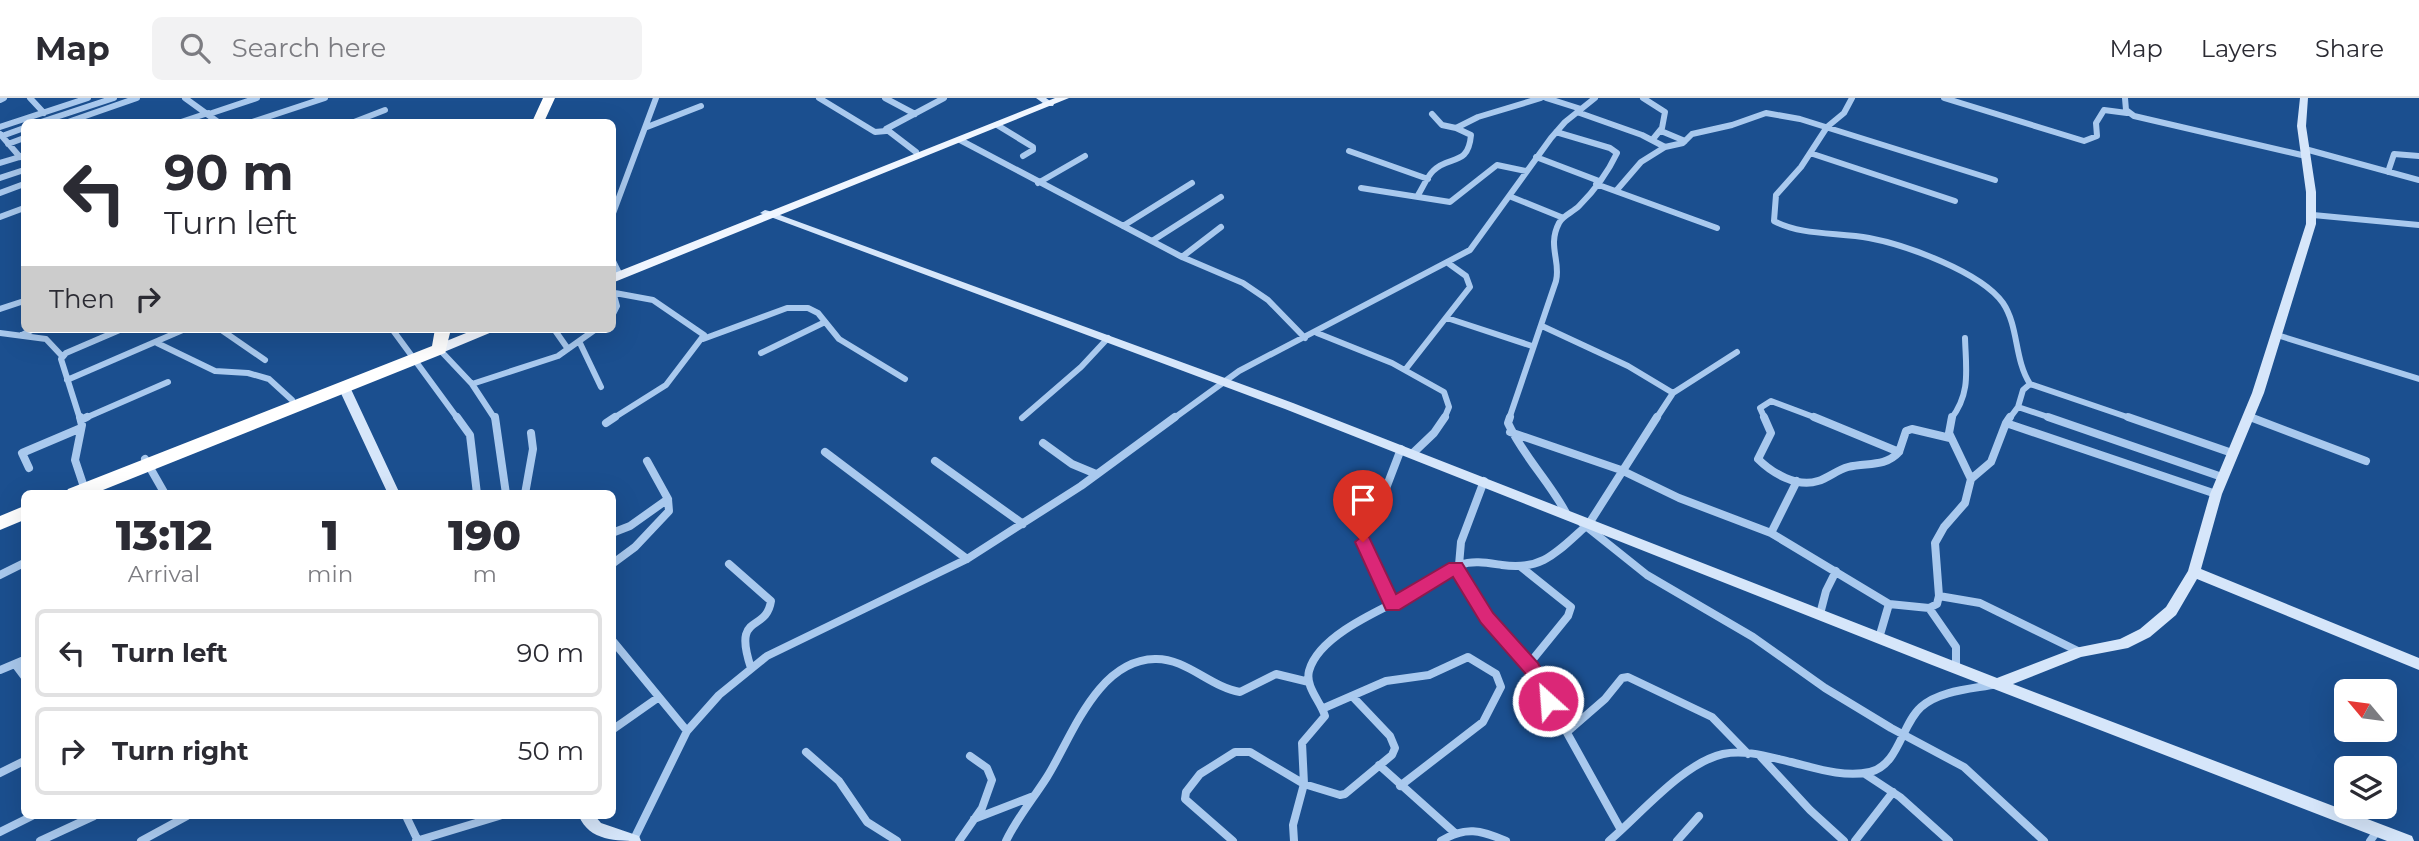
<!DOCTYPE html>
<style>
body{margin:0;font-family:Montserrat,sans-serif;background:#f2f2f3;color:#2b2b33;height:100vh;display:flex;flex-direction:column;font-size:26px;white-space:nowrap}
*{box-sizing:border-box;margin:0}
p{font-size:23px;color:#7c7c81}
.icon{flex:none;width:38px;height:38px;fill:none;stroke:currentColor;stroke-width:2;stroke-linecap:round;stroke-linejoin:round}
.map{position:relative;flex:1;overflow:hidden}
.drawer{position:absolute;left:21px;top:392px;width:595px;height:329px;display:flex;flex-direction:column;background:#fff;border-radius:10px;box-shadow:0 7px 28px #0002}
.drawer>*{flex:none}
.banner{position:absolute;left:21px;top:21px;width:595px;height:214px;border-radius:10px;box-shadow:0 7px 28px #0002;background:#fff;color:#2b2b33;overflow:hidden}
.needle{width:46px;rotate:299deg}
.tools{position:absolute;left:2334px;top:581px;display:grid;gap:14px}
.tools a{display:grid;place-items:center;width:63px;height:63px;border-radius:10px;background:#fff;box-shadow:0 7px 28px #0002;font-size:35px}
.pin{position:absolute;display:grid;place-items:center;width:60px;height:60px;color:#fff;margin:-72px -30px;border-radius:50% 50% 50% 0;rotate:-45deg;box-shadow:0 0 7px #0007}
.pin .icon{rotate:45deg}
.me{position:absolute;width:77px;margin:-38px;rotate:334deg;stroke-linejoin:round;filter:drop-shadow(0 0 5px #0008)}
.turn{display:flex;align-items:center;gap:24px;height:147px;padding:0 28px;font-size:32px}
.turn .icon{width:91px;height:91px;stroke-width:2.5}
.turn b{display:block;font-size:49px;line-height:60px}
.then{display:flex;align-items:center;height:66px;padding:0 28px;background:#0003;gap:14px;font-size:26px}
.eta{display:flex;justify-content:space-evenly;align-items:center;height:119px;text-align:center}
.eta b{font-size:42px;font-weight:800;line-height:49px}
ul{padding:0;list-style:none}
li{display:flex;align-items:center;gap:21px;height:88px;margin:0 14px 10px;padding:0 14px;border:4px solid #e1e1e2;border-radius:10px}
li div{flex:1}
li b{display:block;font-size:26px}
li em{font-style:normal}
header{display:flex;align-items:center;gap:42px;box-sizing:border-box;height:98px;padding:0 35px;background:#fff;border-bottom:2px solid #e1e1e2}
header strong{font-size:33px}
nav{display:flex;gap:38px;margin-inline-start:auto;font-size:24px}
.search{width:490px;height:63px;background:#f2f2f3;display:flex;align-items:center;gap:18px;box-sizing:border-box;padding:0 24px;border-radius:10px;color:#7c7c81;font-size:26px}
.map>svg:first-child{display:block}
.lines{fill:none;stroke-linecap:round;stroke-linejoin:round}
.street-far1{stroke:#a9c9ee;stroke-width:6}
.street{stroke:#a9c9ee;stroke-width:8}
.secondary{fill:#d6e6fa;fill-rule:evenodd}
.primary{fill:#f0f6ff;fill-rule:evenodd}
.highway{fill:#fff;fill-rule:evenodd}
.route{fill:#db2777;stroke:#8e194d;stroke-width:2}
</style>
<header>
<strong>Map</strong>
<div class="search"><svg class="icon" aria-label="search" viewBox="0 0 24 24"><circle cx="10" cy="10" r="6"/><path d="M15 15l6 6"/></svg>Search here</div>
<nav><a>Map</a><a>Layers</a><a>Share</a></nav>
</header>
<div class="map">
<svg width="2419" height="743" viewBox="0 0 2419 743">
<rect width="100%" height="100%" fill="#1b4f8f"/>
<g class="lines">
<path class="street-far1" d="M30,0l14,15
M185,0l33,24
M819,0l56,34 11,-1
M885,0l30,16
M1546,0l35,11
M1643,0l22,14 -3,16 -9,11
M1852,0l-8,15 -17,14 -26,40 -25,28 -2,26c28,15 65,11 95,17 37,7 112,34 134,65 16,24 11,56 27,81
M1944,0l140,43 13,-5 -1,-13 8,-13 23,3
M2125,0l1,12 8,6 172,40
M0,2l4,-2
M1577,14l65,23 23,12
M209,16l48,-16
M1432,16l10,11 14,3 22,-11 63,-19
M41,24l73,-24
M68,24l69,-24
M181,24l27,-9
M252,24l73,-24
M354,24l31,-12
M997,27l36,22v3l-10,6
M0,29l88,-29
M647,29l54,-21
M1661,33l24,10
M0,36l20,23
M2,38l22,-8
M960,42l222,117 61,26 25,17 37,38
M8,46l16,-6
M2305,51l114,31
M1349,53l79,28
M916,54l-30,-23 58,-31
M1810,55l145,48
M1536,59l63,24
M0,65l23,-7
M2388,74l6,-18 25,2
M0,80l24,-8
M1038,85l47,-27
M1596,86l121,44
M1361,90l89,14 47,-37 29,6
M1616,93l25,-29 24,-15 18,-4 9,-9 40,-9 34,-12 34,6 195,61
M0,95l24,-9
M1418,97c5,-8 9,-18 15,-24 16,-17 35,-3 38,-36l-15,-7
M1509,98l52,21
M2313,117l106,10
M612,118l44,-118
M0,119l24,-9
M1123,128l69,-43
M1152,143l69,-44
M1182,159l39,-30
M612,161l6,12
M612,190l5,18 -5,10
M0,211l24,-8
M1447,220l85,28
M1542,228l86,40 45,27
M220,231l45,31
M392,231l66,90
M554,231l14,20
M0,235l46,6 16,17
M1317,235l75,30 52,29 5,15 -5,12
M22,237l12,-6
M2277,237l142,44
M703,241l84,-31h21l10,5 21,26 66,40
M579,243l22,46
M157,245l58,28 33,2 21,6 23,21
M439,251l33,35 23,35
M761,255l64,-31
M1405,272l65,-83 -4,-11 -18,-13
M67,282l118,-51
M472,286l86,-28 38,-27
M2018,309l5,-17 7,-6 103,35
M2249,319l6,2
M1022,320l59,-51 27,-29
M80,321l-19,-60 5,-6 56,-24
M83,321l85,-37
M612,321l54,-34 38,-50 -51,-35 -38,-7
M1173,321l66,-48 231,-121 81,-112 14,-16 30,-24
M1509,321l47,-138c5,-20 -9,-35 3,-58 3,-7 14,-11 20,-17 15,-15 29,-34 38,-53l-7,-5 -54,-16
M1656,321l17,-26 64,-41
M1765,321l-5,-11 11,-7 48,18
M1951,321c20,-26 15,-49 14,-81
M2009,321l9,-12 36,12"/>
<path class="street" d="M80,319l2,8 -7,35 8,24
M457,319l13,18 7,59
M495,319l11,77
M1510,319l-2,6c15,33 41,58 58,90
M1764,319l7,16 -13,26c14,14 39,29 60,22 10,-3 19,-11 30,-14 19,-5 36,1 51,-15
M1814,319l85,35
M1952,319l-3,16 22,46
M2010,319l-4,6 210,71
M2048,319l174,60
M2128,319l104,36
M2250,319l116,44
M81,322l6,-3
M606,325l9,-6
M2006,325l-15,39 -20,17 -6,24 -21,24 -9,16 4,53 41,7 100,49
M1510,334l111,38 58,28 92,35
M1043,345l29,21 24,10
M825,354l142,107
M1899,354l7,-21 6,-2 38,9
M1412,356l22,-21 11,-16
M145,361l20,35
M935,363l88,63
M29,370l-7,-15 59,-25
M1797,383l-26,52 118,71 -10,34
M525,396l8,-45 -2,-16
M1590,424l67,-105
M1582,425l65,52 106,62 72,51 66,40 73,39 80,74
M612,435l18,-7 38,-27
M612,466l23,-17 34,-36 -1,-12 -21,-38
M729,466l42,37c-5,33 -39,10 -20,67
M1459,467l2,-23 23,-61
M1455,469l32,51 44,50 90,162
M1521,469l50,40 -3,9 -39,48
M0,477l24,-12
M1889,506l40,4 8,-4 2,-8
M1392,507l-33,-77 24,-32 18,-47
M1929,510l27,39v21
M1820,516l6,-23 10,-20
M612,542l75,91
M15,566l9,12
M0,572l24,-10
M1324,610l62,-27 43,-6 39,-18 28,17 5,13 -18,35 -83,64
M612,632l47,-33
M1567,634l38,-33 17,-21 6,-1 84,40 36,37
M806,654l33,29 28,41 30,19
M1761,659l49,53 34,31
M1379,667l76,68
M0,675l24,-12
M1865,676l35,23 49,44
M406,718l12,25
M974,721l57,-22
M0,734l32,-16
M40,743l54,-25
M141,743l46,-25
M416,743l83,-25
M633,743l54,-110 32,-36 48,-39 200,-97 114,-73 94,-69
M959,743l23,-33 10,-28 -5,-12 -17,-12
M1006,743c11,-23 27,-42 41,-64 25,-40 50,-117 108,-118 31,-1 55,28 85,33l36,-18 33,8
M1233,743l-48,-42 1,-7 14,-18 35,-22h15l54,32 36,11 5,-1 47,-39 3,-7 -5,-12 -37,-39
M1294,743l-1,-16 11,-41 -2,-41 23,-27c-4,-14 -20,-29 -16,-45 11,-41 90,-68 124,-88 9,-5 17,-14 27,-18 13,-5 28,-2 42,0 40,6 55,-13 83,-38
M1441,743c24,-15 40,-11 65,0
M1609,743c31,-26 74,-78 114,-87 22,-5 46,3 68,8 24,6 53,16 79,10 29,-7 31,-47 51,-65 19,-17 52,-18 76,-23
M1677,743l22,-25
M1855,743l38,-49
M2370,743l8,-11"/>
<path class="secondary" d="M1036,0h10l8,6 -1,2h-6z
M2300,0h8l-2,28 10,66v32l-52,169 -42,101 -21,75 218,89v12l-222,-91 -21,36 -26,22 -22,11 -47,9 -68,27 399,152 2,5h-27l-455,-176 -647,-256 -525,-196 5,-3 4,1 524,192 704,275 78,-30 45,-9 20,-10 26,-22 22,-36 22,-77 42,-101 54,-169v-32l-9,-66z
M344,285l6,4 50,107h-12l-50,-107z
M579,718h16l6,7 38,13 2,5c-24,0 -52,0 -62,-25z"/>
<path class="primary" d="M1055,0h14l-457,185v-9z
M476,231h18l-2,3 -48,20 -5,1 -6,-4 1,-3z"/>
<path class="highway" d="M543,0h12l-11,24h-12z
M435,231h16l-6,24 -352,141h-28l3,-5 364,-143z
M24,408v14l-24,10v-14z"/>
</g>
<path class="route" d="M1363,437l6,2 27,57 53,-31h13l31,50 45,50 19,38 -3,6 -6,2 -7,-2 -16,-34 -44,-50 -28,-46 -54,33h-13l-31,-68z"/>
</svg>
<div class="tools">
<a><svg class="needle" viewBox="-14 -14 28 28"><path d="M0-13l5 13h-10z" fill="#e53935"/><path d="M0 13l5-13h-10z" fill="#7c7c81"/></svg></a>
<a><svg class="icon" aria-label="layers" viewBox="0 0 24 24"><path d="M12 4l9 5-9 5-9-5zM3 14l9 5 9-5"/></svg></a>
</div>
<div class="pin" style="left:1363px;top:444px;background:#d93025"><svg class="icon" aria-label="arrive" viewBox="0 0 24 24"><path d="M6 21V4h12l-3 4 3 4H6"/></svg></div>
<svg class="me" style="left:1548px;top:603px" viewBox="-20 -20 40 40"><circle r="17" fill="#db2777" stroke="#fff" stroke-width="3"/><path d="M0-11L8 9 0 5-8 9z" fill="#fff"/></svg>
<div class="banner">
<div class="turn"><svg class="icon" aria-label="left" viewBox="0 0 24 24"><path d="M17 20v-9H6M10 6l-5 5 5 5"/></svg><div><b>90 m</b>Turn left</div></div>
<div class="then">Then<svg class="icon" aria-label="right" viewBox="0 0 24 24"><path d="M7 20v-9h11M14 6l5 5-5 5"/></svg></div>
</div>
<section class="drawer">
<div class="eta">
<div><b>13:12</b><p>Arrival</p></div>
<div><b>1</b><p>min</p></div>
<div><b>190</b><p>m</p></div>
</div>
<ul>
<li><svg class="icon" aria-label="left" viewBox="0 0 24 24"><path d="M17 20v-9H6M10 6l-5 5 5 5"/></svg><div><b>Turn left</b></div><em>90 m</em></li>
<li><svg class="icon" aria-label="right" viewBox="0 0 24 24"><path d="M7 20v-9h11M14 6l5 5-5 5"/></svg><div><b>Turn right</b></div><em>50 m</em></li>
</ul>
</section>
</div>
